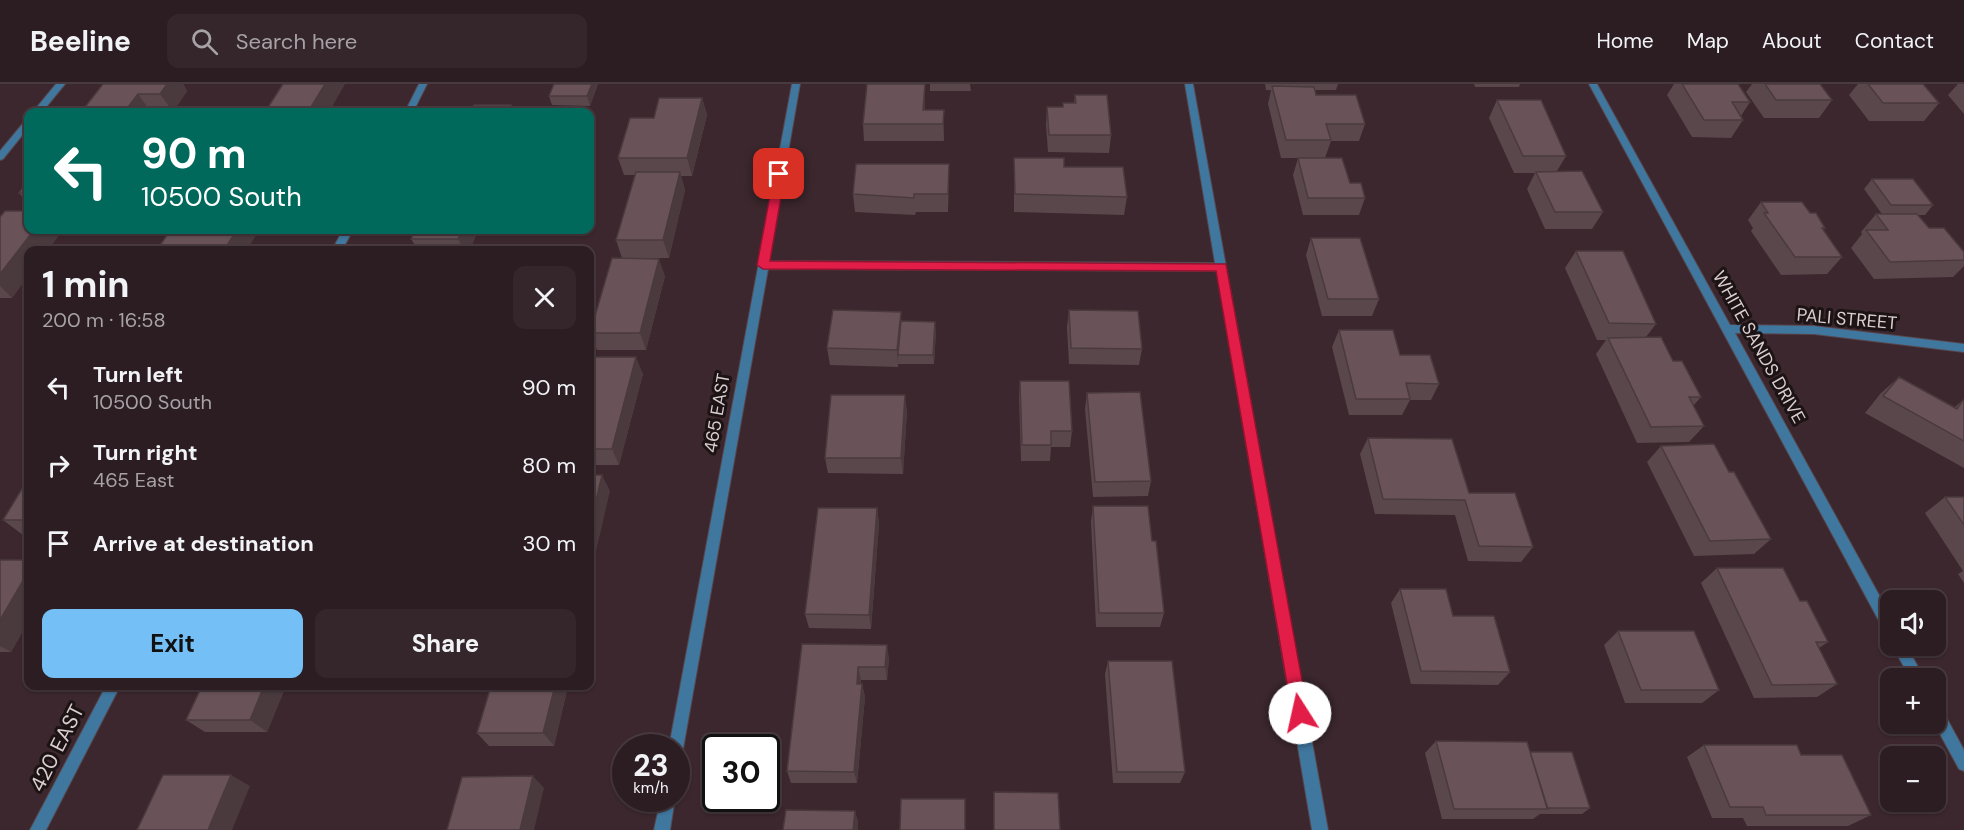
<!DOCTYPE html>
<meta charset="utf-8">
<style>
body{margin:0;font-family:"DM Sans",sans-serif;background:#34262a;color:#f1f3f6;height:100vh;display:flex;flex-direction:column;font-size:22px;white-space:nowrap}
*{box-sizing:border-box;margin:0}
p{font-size:20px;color:#a6a2a5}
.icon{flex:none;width:33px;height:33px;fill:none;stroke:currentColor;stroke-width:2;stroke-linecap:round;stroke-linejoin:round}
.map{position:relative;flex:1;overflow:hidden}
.panel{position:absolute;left:24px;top:162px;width:570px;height:444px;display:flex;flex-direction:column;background:#2c1d22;border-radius:12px;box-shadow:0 2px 4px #0004,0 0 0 2px #483b40}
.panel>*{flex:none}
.guide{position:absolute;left:24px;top:24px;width:570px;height:126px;border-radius:12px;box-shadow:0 2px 4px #0004,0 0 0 2px #483b40;background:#00695c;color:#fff;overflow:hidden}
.buttons{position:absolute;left:1880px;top:506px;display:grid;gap:12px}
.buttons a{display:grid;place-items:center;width:66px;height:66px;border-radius:12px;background:#2c1d22;box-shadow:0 2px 4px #0004,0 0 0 2px #483b40;font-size:30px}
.speed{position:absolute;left:612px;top:650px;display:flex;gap:12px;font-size:30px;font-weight:700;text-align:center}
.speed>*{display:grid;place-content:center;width:78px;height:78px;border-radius:50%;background:#2c1d22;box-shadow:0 2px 4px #0004,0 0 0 2px #483b40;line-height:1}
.speed small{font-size:15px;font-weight:400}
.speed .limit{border:3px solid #111;border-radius:9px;background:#fff;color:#111}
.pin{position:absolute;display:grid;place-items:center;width:51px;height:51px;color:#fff;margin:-26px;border-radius:12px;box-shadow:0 3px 9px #0006}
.me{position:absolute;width:66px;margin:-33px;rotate:350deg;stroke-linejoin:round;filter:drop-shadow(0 0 4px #0008)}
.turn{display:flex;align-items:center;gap:21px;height:126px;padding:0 18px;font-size:27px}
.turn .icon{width:78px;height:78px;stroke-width:2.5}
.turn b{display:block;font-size:42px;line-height:51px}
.round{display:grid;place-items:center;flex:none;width:63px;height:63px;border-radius:12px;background:#34262a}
.headline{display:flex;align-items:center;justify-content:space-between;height:102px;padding:0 18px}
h1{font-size:36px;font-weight:700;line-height:45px}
.primary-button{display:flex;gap:12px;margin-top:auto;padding:12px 18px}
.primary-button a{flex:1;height:69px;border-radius:12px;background:#74c0f6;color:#111;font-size:24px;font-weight:700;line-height:69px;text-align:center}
.primary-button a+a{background:#34262a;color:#f1f3f6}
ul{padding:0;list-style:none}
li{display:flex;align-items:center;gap:18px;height:78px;padding:0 18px}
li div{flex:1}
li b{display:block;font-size:22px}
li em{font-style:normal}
header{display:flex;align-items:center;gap:36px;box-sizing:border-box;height:84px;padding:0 30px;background:#2c1d22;border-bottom:2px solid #483b40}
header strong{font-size:28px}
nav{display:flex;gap:33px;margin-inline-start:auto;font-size:21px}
.search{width:420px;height:54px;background:#34262a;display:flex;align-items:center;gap:15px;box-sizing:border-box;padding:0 21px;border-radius:12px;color:#a6a2a5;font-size:22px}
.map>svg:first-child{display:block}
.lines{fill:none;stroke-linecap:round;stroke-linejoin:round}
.street-casing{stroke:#58454b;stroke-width:2}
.street{fill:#3f779e;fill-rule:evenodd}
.wall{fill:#5a474c}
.shaded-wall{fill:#4a3a3e}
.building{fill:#695358;stroke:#4a3a3e;stroke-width:1.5}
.route{fill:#e11d48;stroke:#92132f;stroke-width:1.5}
.labels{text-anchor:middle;stroke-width:6;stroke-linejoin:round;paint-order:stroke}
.street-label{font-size:18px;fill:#dbced1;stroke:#1c1315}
.near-street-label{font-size:21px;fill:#dbced1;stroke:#1c1315}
</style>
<header>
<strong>Beeline</strong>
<div class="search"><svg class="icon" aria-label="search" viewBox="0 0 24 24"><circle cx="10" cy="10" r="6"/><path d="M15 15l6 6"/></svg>Search here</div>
<nav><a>Home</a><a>Map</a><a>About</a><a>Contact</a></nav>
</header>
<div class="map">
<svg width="1964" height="746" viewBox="0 0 1964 746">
<rect width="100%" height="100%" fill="#3b272d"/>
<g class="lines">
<defs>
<path id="street" d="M56,0h9l-23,28h-9z
M419,0h8l-14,28h-8z
M792,0h8l-31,177 446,2 -30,-179h8l135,746h-16l-95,-559 -449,-2 -85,480 -2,5 -5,2v-9h-7z
M1589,0h8l133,241 84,1 150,18v8l-150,-18 -79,-1 155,282v19l-5,-2z
M28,36v8l-25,31 -3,1v-9l25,-30z
M343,146h10l-11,20h-10z
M1892,561h14l18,33h-14z
M106,602h14l-74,144h-16z
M1935,620l5,2 24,44v21l-5,-2 -25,-46z
M661,714h14l-5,32h-16z"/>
</defs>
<use href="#street" class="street-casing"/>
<use href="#street" class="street"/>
</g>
<path class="wall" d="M103,0h80l4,7 -14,21h-90l-1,-1z
M554,0h44l-8,22 -38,-1 -3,-9z
M925,0v26h19v31h-80l-1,-17z
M930,0h40l1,7h-41z
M1265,0h73l-2,6h-21l1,5 49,29 -6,17h-28l-6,17 40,40 -6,17h-56l-10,-40 5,-17h-17l-13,-54 3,-14h-5z
M1474,0h46l-1,3h-44z
M1674,0h64l12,18 -9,14 2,4 -12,18 -39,-1 -25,-42z
M1752,0h68l12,16 -13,18h-55l-18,-26z
M1858,0h65l16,19 -15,18h-55l-20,-26z
M1958,0h6v30l-16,-19z
M1075,11l36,40 -2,18 -61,-1 -2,-27 1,-18h16v-4h11z
M702,14l5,17 -15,61h-11l4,14 -16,68h-47l-6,-18 19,-65h-11l-6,-17 36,-40z
M1497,16l69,56 -9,15 46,41 -11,17h-47l-18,-40 8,-16h-21l-25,-55z
M1014,74l50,9 63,30 -3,18 -110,-3z
M949,80l-1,48h-32l-1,3 -60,-3 -2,-18z
M1872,95l61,26 -8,10h-7l11,13 35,24v14l-11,11 -79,2 -23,-31 11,-14 -1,-2 15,-18h6l-18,-25z
M28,96v24l-9,-11z
M1761,118l49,11 15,15 -2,3 19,26 -15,17 -46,1 -30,-44 2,-3 -5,-8z
M0,133l28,33v26l-16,22h-12z
M415,146h63l-8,20h-52l-7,-11z
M1311,154l68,61 -7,17h-50l-16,-61z
M1576,167l80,73 -10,13 27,24 28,36 -8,9 11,20 -15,16 -52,1 -41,-89 10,-14h-9l-32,-72z
M665,192l-19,74h-49l-7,-17z
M1069,226l73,39 -3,16 -70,-1 -2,-37z
M901,237l35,10 -2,33h-36v3l-68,-2 -3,-17z
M1339,246l61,25 39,29 -8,16h-21l-8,15h-53l-17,-68z
M590,273l53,17 -24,91h-29z
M1899,293l56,30 8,-7 1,1v67l-99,-55 16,-20z
M1020,297l52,50 -2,16h-19l-1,14h-29l-2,-64z
M1087,309l64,88 -3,15 -55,1 -8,-88z
M907,327l-4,63 -75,-1 -3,-15z
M1368,354l101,55 64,54 -12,15 -53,-1 -13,-46 -80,-1 -15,-60z
M1661,362l68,26 42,67 -17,15 -60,2 -47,-94z
M1945,413h19v86l-6,-9 5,-3 -38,-58z
M1093,422l59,35 12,72 -4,14h-64l-5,-105z
M877,424l2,16 -8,105 -62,-1 -4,-14z
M3,436h25v15h-5z
M0,476h28v62l-17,30h-11z
M1717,484l83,33 28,41 -9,6 18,36 -20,13 -63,1 -53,-115z
M1400,505l53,27 57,56 -12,13 -87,-1 -20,-81z
M1618,547l101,59 -17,13h-77l-21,-58z
M802,560l87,14 -2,22h-26v4h1l3,13 -8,86h-66l-4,-12z
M1108,577l77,111 -5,11h-67l-8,-109z
M202,602h84l-19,46h-62l-19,-12z
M491,602h77l-14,60h-65l-12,-13z
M1436,657l94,11 60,56 -8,6h-42l-7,5h-91l-17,-66z
M1704,661l97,10 70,60 -23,11h-101l-4,-8h-31l-25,-61z"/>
<path class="shaded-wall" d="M162,0h21l4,7 -14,21 -13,-18z
M325,0h20l-16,28h-21z
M592,0h6l-8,22 -3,-10z
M925,0v18l-1,22 -1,-14z
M138,10l13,18h-25l-1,-1z
M702,14l5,17 -15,61 -5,-18z
M511,21l3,7h-6z
M944,26v31l-1,-17z
M949,80v18l-1,30v-18z
M680,88l5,18 -16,68 -6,-18z
M34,146h29l-15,20h-20v26l-16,22 -12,-12v-12z
M237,146h20l1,2 -11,18h-23z
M462,146h16l-8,20h-6l-6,-11z
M659,175l6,17 -19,74 -6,-17z
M901,228l1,17 -4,26v12l-1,-17z
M935,238l1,9 -2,33 -1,-9z
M636,273l7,17 -24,91 -7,-16z
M905,311l2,16 -4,63 -2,-16z
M602,391l8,16 -20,86v-50z
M877,424l2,16 -8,105 -2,-14z
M28,488v50l-17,30 -11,-6v-26z
M887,561l2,13 -2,22 -2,-13z
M858,583l3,13 -1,17 -3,-13z
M862,600l3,13 -8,86 -3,-11z
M264,602h22l-19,46 -17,-12z
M555,602h13l-14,60 -11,-13z
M231,691l19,11 -18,44h-24z
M533,692l11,12 -10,42h-14z
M855,727l3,10v9h-5z"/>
<path class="building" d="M103,0h64l-7,10h-22l-13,17h-43z
M283,0h42l-17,28h-43z
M554,0h38l-5,12h-38z
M867,0h58l-2,26h21l-1,14h-80z
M1682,0h56l12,18h-18l11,18h-39z
M1765,0h55l12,16h-56z
M1868,0h55l16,19h-56z
M1272,2l42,1 2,8h40l9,29h-39l5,16h-45z
M1075,11h32l4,40h-62l-2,-28h16v-4h13z
M659,14h43l-15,60h-69l12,-40h24z
M1497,16h44l25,56h-43z
M474,21h37l-3,7h-38z
M1014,74h50v9h59l4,30 -112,-3z
M1298,74h44l8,25h11l4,15h-57z
M856,80h93l-1,30h-34v4l-61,-4z
M1582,87l21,41h-48l-19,-40z
M636,88h44l-17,68h-47z
M1872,95h41l20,26h-42z
M28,96v13h-9z
M1761,118h41l8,11h6l9,15h-3l20,29h-47l-31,-44h4z
M5,127h23v19h6l-34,44v-57z
M1876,130h41l12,14h15l20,24v8l-74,2 -24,-32h22z
M190,146h47l-13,20h-67l10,-15h20z
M415,146h47l-4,9h-47z
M1311,154h49l19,61h-51z
M1576,167h47l33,73 -47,-1z
M612,174l47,1 -19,74h-50z
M833,226l68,2 -4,38 -70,-2z
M1069,226l69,1 4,38 -71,-1z
M901,237l34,1 -2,33h-35z
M1339,246h54l7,25h30l9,29 -33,-1 4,16h-54z
M1661,253l12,24h9l19,36h-12l15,29 -53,1 -43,-89z
M590,273h46l-24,92h-22z
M1899,293l58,32 6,-9 1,1v40l-81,-45z
M1020,297h49l3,50h-21v14h-29z
M1140,308l11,89 -56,1 -8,-89z
M831,311h74l-4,63h-76z
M1368,354l84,1 17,54h46l18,54 -54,-1 -14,-46 -82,-1z
M1714,360l15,28h5l37,67 -61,2 -49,-95z
M590,391h12l-12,52z
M28,395v41h-25z
M1945,413h19v28z
M1093,422h55l4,35h4l8,72h-65z
M818,424h59l-8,107 -64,-1z
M0,476h28v12l-28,48z
M1717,484h66l17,33h7l21,41h-12l21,42 -65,1z
M1400,505h46l7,27h41l16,56 -89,-1z
M1618,547h76l25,59h-78z
M802,560l85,1 -2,22h-27l-1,17h5l-8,88 -67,-1z
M1108,577h64l13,111h-68z
M202,602h62l-14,34h-64z
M491,602h64l-12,47h-66z
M1436,657l91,1 21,67h-94z
M1704,661h93l4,10h41l29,60h-105l-3,-8h-33z
M1530,668h42l18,56h-43z
M163,691h68l-23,55h-71z
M533,692l-13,54h-73l15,-53z
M994,708l64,1 2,37h-66z
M901,715h64v31h-65z
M786,726l69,1 -2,19h-70z"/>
<path class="route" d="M779,87l6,3 -15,87 456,3 82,449 -3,5 -5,2 -6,-2 -2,-5 -76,-442 -453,-2 -6,-4 17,-91z"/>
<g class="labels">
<g class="street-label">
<text transform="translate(1847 235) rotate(5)" y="6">PALI STREET</text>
<text transform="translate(1759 263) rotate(61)" y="6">WHITE SANDS DRIVE</text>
<text transform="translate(717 329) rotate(-80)" y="6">465 EAST</text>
</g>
<g class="near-street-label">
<text transform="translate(57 664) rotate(-63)" y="7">420 EAST</text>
</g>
</g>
</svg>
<div class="buttons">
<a><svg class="icon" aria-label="sound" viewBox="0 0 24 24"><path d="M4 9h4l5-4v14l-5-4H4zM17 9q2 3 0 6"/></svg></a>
<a>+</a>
<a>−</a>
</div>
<div class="speed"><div>23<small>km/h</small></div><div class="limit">30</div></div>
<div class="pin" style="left:779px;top:90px;background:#d93025"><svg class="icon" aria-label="arrive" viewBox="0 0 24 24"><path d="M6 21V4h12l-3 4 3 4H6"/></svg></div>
<svg class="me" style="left:1300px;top:629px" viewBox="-20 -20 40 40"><circle r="19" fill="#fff"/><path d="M0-13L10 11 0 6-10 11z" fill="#e11d48"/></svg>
<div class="guide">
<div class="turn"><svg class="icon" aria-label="left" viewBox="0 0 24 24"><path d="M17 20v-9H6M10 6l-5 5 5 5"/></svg><div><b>90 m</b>10500 South</div></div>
</div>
<section class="panel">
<div class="headline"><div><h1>1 min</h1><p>200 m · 16:58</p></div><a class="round"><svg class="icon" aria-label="close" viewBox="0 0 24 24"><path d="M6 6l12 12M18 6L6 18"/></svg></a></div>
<ul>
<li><svg class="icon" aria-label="left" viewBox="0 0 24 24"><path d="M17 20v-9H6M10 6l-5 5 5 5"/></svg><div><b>Turn left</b><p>10500 South</p></div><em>90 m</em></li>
<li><svg class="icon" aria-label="right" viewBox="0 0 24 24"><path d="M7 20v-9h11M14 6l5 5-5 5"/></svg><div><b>Turn right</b><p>465 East</p></div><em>80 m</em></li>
<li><svg class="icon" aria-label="arrive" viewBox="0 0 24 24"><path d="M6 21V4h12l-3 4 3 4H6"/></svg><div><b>Arrive at destination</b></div><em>30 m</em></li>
</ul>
<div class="primary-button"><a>Exit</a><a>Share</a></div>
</section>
</div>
